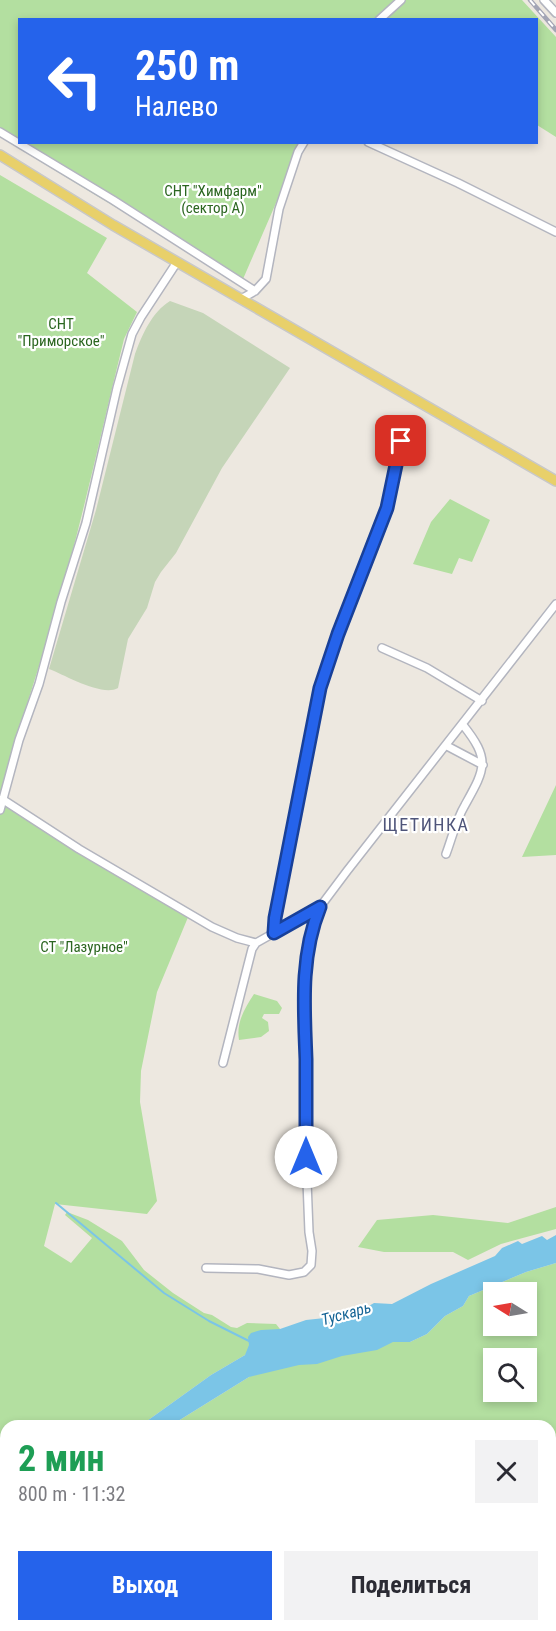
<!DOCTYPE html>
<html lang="ru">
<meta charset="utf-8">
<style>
body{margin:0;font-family:"Roboto Condensed",sans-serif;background:#f2f2f3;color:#2b2b33;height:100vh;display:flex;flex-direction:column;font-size:22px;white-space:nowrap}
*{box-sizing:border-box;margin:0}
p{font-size:20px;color:#7c7c81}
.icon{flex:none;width:33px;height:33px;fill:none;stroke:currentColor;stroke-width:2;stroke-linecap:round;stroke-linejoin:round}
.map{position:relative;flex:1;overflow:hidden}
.details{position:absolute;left:0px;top:1420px;width:556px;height:212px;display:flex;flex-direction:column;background:#fff;border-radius:18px 18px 0 0;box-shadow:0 3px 9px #0003}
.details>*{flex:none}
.guide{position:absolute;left:18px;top:18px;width:520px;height:126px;border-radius:0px;box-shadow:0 3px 9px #0003;background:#2563eb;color:#fff;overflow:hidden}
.needle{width:39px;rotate:281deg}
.controls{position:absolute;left:483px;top:1282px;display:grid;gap:12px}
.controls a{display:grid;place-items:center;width:54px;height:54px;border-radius:0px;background:#fff;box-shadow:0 3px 9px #0003;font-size:30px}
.pin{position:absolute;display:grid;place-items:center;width:51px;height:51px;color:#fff;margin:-26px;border-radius:12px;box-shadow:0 3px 9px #0006}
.me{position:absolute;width:66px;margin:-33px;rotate:0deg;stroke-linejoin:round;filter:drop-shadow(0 0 4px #0008)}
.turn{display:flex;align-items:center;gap:21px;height:126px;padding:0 18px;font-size:27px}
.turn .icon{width:78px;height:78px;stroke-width:2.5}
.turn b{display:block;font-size:42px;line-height:51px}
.round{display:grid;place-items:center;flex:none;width:63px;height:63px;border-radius:0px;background:#f2f2f3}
.overview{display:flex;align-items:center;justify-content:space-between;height:102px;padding:0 18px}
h1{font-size:36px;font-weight:700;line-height:45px;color:#1e9e55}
.button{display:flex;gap:12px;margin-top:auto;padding:12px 18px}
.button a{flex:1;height:69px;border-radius:0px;background:#2563eb;color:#fff;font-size:24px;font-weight:700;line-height:69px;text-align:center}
.button a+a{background:#f2f2f3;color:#2b2b33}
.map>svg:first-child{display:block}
.green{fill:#b3dfa0;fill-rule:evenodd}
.cemetery{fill:#c5d5b8}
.water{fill:#7bc5e7}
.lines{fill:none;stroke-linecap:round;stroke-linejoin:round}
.stream{stroke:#7bc5e7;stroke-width:2}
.minor-casing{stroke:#b3b5bf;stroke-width:10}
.major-casing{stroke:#c8c8c8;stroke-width:12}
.minor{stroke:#fff;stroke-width:7}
.major{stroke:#e8d06a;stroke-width:9}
.rail-casing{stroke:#a3a5b5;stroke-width:4.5}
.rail{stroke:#fff;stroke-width:2;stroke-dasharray:7;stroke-linecap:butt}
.route-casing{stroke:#184099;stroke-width:15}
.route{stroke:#2563eb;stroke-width:10}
.labels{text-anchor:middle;stroke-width:4.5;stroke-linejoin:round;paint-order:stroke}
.park-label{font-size:15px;fill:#2b6620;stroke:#fff}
.water-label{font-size:16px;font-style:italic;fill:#176596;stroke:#fff}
.quarter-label{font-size:18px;letter-spacing:1.5px;fill:#4f557a;stroke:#fff}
</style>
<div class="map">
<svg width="556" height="1631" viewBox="0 0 556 1631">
<rect width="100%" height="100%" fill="#ede8e0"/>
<path class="green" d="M0,0h522l34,37v100l-19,-12v-105h-517v122l282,1 -62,143 -54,-36 -186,-113z
M0,175l107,63 -20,35 50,39 -13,27c-18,73 -34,146 -53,218 -21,80 -49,158 -71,238l142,89 49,26 -34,82 -16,79 -1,31 17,99 -10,13 -92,-10 -11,42 27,17 21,-25 -27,-23 2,-3 21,8 34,21 22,29 29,23 31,20 8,2 19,12 6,1 10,-5 29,1 4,5 -35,26 -34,20 -71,51h-134v130l-6,7z
M450,499l40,21 -18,42 -13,-4 -7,16 -39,-10 18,-42z
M556,785v70l-34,2z
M254,994l23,7 5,7 -3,6h-15l-2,4 6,4 1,9 -8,6 -22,3c-3,-18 6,-32 15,-46z
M556,1207v22l-55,15 -33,16 -15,-8h-69l-26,-5 19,-27 56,-5 75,8z
M556,1263v368h-556v-36l6,-6v37h544v-200h-380l79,-49 12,-13 131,-22h18l17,-8 18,-18 18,-10 6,-10 57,-24zM494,1293h32v33h-32zM494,1359h32v33h-32z"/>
<path class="cemetery" d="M170,301l33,12 87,55 -68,100 -46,85 -15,19 -6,10 -8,26 -19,31 -10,49c-16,9 -53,-13 -69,-19l47,-159 39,-156c7,-19 17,-42 35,-53z"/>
<path class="water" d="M556,1235v28l-30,9 -57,24 -6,10 -18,10 -18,18 -17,8h-17l-16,8 -35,6 -25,8 -18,1 -50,12 -79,49h-30l71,-51 34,-20 4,-10 -1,-8 3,-4 10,-3 19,-1 26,-9 47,-5 21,-12 18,1 39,-20 64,-28 7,-8 16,-7 4,3 20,-8 5,4z"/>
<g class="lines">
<path class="stream" d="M56,1203l108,90 45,28 42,21"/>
<defs>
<path id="minor" d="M544,0l12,13
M379,20l22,-20
M0,132l113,68 142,91
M368,142l90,41 98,49
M241,299l14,-8 11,-12 13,-70 19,-57 6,-10
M382,648l45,20 55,33
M447,746l36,19
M2,799l77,50 133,78 25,11 19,5 64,-36
M0,810l19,-70 20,-56 22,-82 25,-79 31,-135 15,-54 9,-17 36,-55
M446,854c6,-16 10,-34 19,-49 20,-36 26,-45 -2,-80
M274,933l7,-47 39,-198 18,-54 49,-126 19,-88
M223,1063l29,-114 4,-6
M206,1268l52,1 31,6 15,-3 7,-7 1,-14 -3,-19 -2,-51 -3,-175 1,-42 4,-24 11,-33 27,-36 209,-267"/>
<path id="major" d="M0,155l113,70 443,256"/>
</defs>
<use href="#minor" class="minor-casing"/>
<use href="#major" class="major-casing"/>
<use href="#minor" class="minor"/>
<use href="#major" class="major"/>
<defs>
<path id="rail" d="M530,0l26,30"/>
</defs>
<use href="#rail" class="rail-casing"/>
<use href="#rail" class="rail"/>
</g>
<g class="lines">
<defs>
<path id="route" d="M306,1157c0,-33 0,-65 0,-98 -2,-52 -6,-103 14,-152l-46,26 1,-15 45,-230 18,-54 49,-126 14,-67"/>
</defs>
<use href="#route" class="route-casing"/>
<use href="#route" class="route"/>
</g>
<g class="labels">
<g class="park-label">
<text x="213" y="196">СНТ "Химфарм"<tspan x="213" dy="17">(сектор А)</tspan></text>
<text x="61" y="329">СНТ<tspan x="61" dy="17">"Приморское"</tspan></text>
<text x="84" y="952">СТ "Лазурное"</text>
</g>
<g class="water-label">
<text transform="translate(346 1313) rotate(-15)" y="6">Тускарь</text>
</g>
<g class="quarter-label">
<text x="426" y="831">ЩЕТИНКА</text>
</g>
</g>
</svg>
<div class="controls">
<a><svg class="needle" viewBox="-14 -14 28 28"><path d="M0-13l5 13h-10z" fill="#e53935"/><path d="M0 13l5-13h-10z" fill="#7c7c81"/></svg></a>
<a><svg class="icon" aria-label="search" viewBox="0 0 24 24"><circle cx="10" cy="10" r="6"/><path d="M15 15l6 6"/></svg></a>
</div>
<div class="pin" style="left:401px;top:441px;background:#d93025"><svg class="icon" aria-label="arrive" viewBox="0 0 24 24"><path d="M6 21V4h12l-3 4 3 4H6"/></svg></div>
<svg class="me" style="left:306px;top:1157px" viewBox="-20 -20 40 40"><circle r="19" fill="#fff"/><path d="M0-13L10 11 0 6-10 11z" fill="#2563eb"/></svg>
<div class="guide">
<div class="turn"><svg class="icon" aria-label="left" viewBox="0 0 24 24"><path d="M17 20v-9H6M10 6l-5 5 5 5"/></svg><div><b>250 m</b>Налево</div></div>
</div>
<section class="details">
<div class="overview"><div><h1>2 мин</h1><p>800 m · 11:32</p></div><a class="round"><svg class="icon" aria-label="close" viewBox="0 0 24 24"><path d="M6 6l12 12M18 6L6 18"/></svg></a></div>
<div class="button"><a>Выход</a><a>Поделиться</a></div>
</section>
</div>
